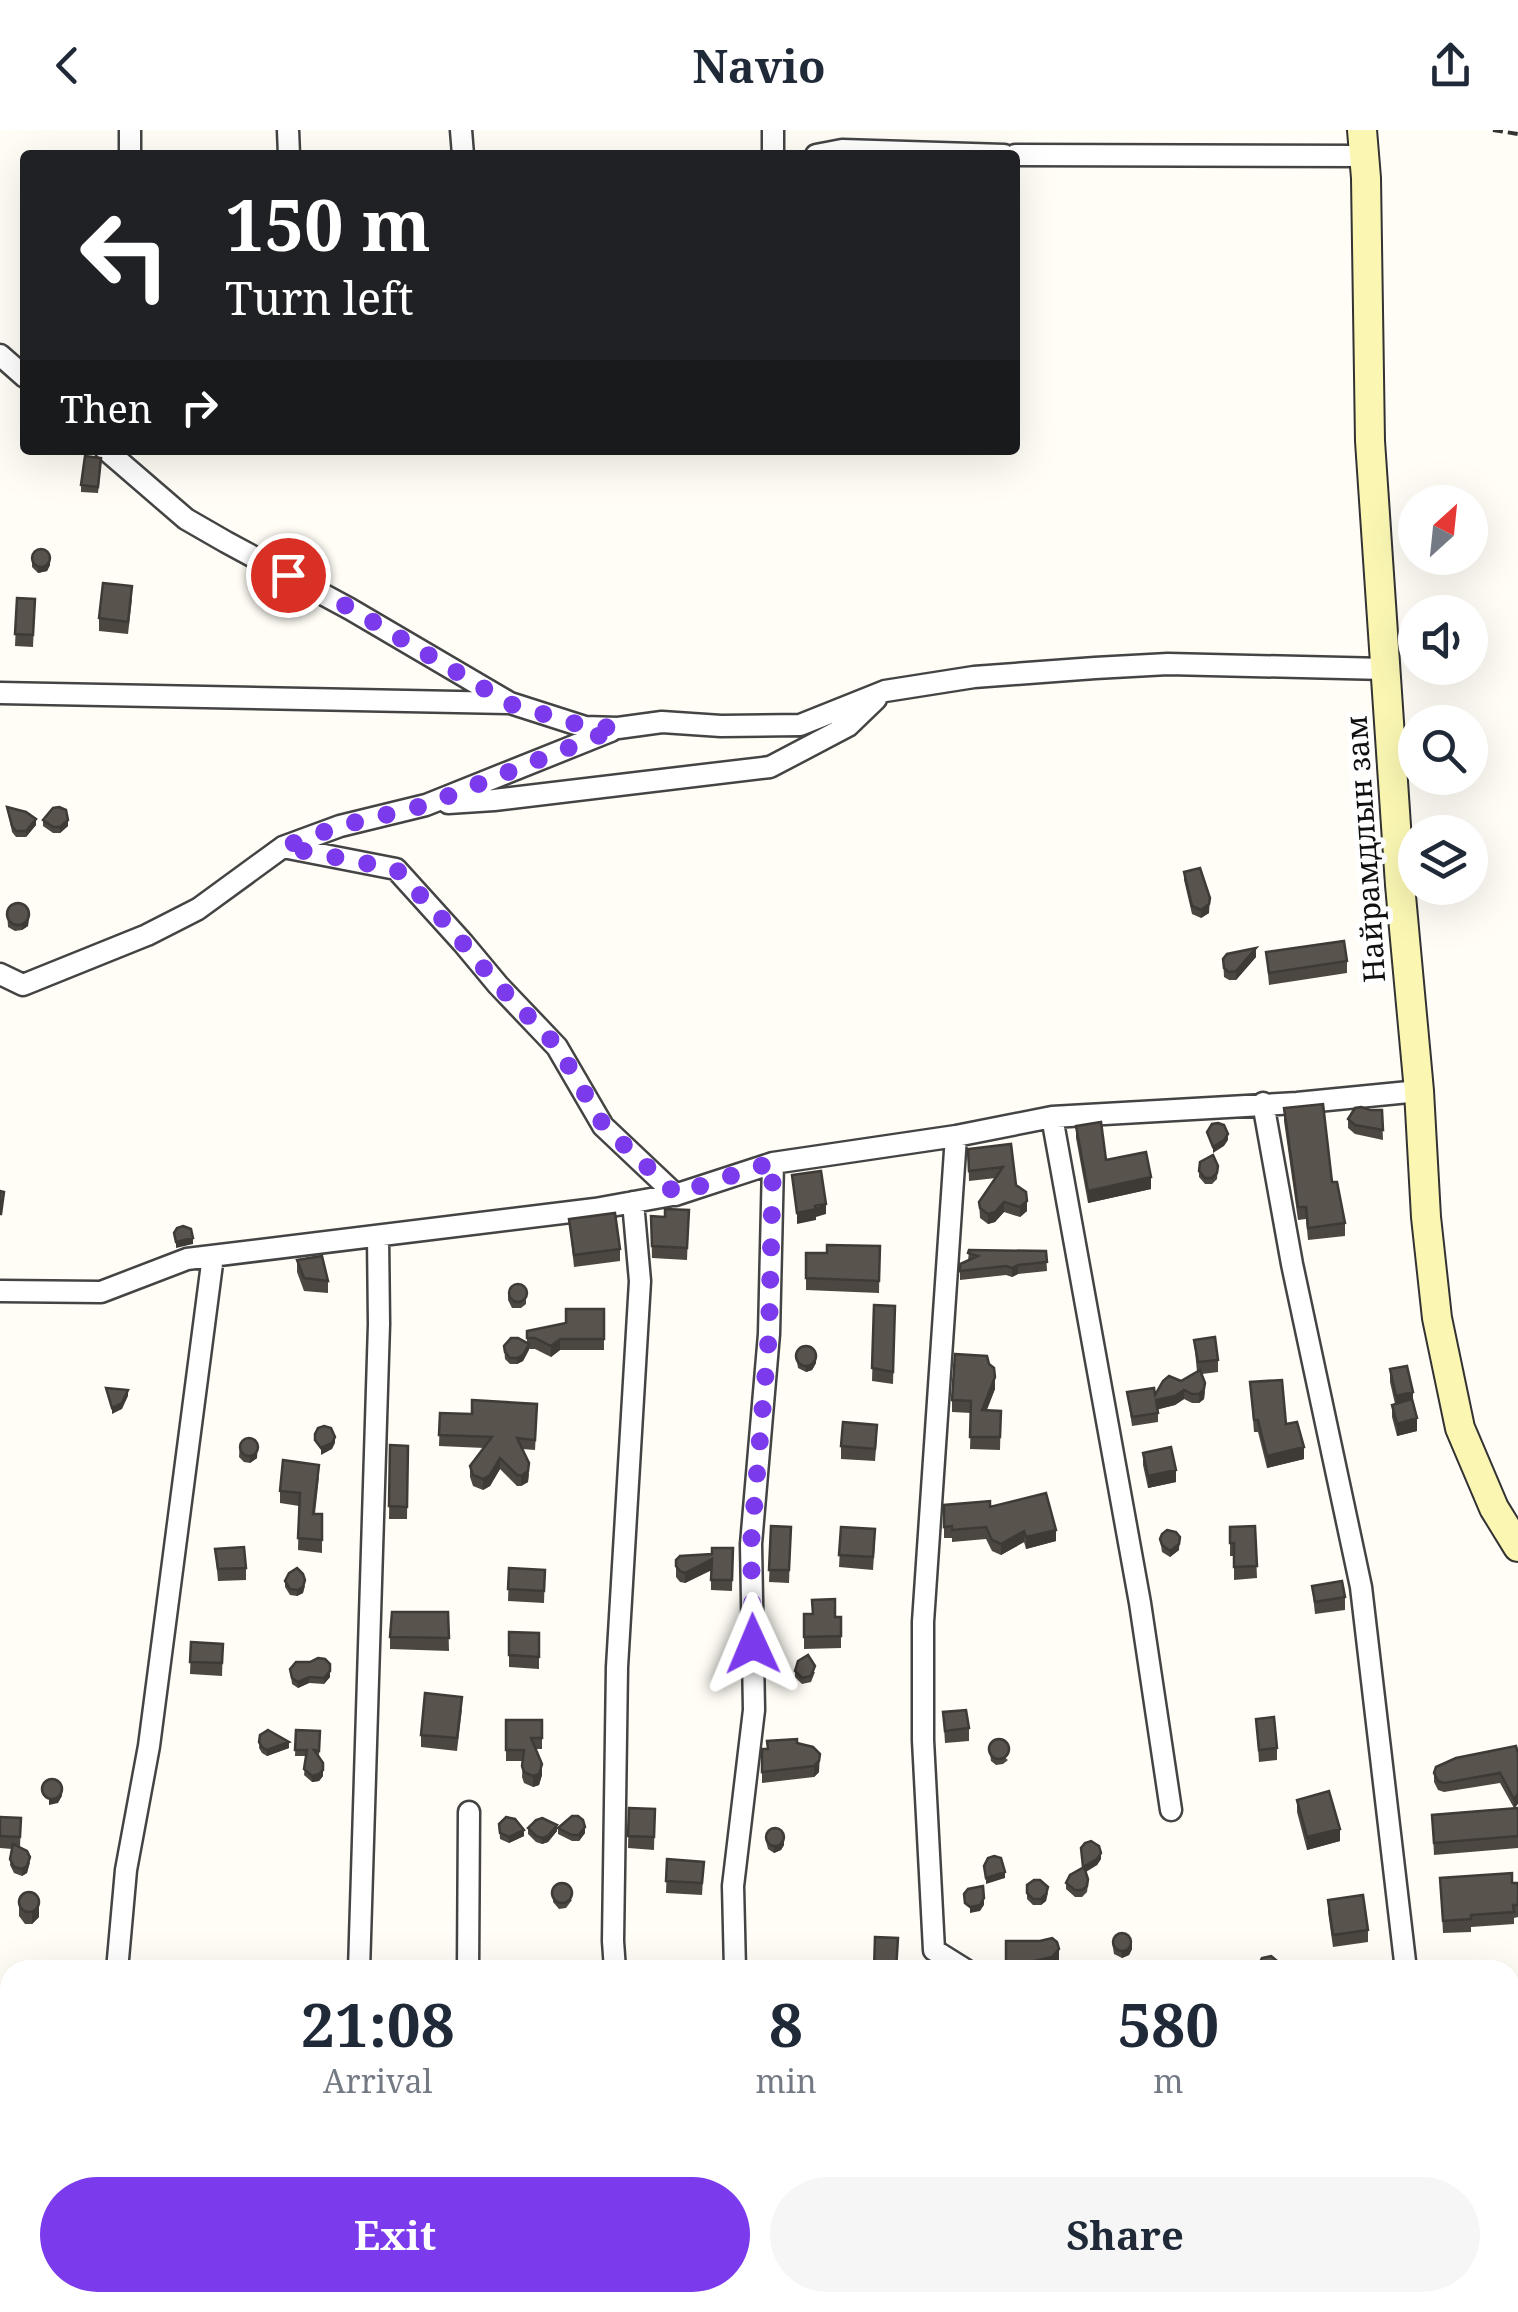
<!DOCTYPE html>
<meta charset="utf-8">
<style>
body{margin:0;font-family:"Noto Serif",serif;background:#f6f6f7;color:#1f2937;height:100vh;display:flex;flex-direction:column;font-size:38px;white-space:nowrap}
*{box-sizing:border-box;margin:0}
p{font-size:32px;color:#747a83}
.icon{flex:none;width:55px;height:55px;fill:none;stroke:currentColor;stroke-width:2;stroke-linecap:round;stroke-linejoin:round}
.map{position:relative;flex:1;overflow:hidden}
.panel{position:absolute;left:0px;top:1830px;width:1520px;height:352px;display:flex;flex-direction:column;background:#fff;border-radius:30px 30px 0 0;box-shadow:0 10px 40px #0002}
.panel>*{flex:none}
.hud{position:absolute;left:20px;top:20px;width:1000px;height:305px;border-radius:10px;box-shadow:0 10px 40px #0002;background:#202124;color:#fff;overflow:hidden}
.needle{width:65px;rotate:27deg}
.controls{position:absolute;left:1398px;top:355px;display:grid;gap:20px}
.controls a{display:grid;place-items:center;width:90px;height:90px;border-radius:50%;background:#fff;box-shadow:0 10px 40px #0002;font-size:50px}
.pin{position:absolute;display:grid;place-items:center;width:85px;height:85px;color:#fff;margin:-42px;border:5px solid #fff;border-radius:50%;box-shadow:0 2px 10px #0007}
.me{position:absolute;width:110px;margin:-55px;rotate:359deg;stroke-linejoin:round;filter:drop-shadow(0 0 8px #0008)}
.turn{display:flex;align-items:center;gap:35px;height:210px;padding:0 40px;font-size:45px}
.turn .icon{width:130px;height:130px;stroke-width:2.5}
.turn b{display:block;font-size:70px;line-height:85px}
.then{display:flex;align-items:center;height:95px;padding:0 40px;background:#0003;gap:20px;font-size:38px}
.eta{display:flex;justify-content:space-evenly;align-items:center;height:170px;text-align:center}
.eta b{font-size:60px;font-weight:700;line-height:70px}
.button{display:flex;gap:20px;margin-top:auto;padding:20px 40px}
.button a{flex:1;height:115px;border-radius:60px;background:#7c3aed;color:#fff;font-size:40px;font-weight:700;line-height:115px;text-align:center}
.button a+a{background:#f6f6f7;color:#1f2937}
header{display:flex;justify-content:space-between;align-items:center;height:130px;padding:0 40px;background:#fff;font-size:45px;font-weight:700}
.map>svg:first-child{display:block}
.lines{fill:none;stroke-linecap:round;stroke-linejoin:round}
.minor-casing{stroke:#444;stroke-width:25}
.secondary-casing{stroke:#333;stroke-width:32}
.path{stroke:#333;stroke-width:4;stroke-dasharray:10 5;stroke-linecap:butt}
.minor{stroke:#fff;stroke-width:20}
.secondary{stroke:#fbf7b3;stroke-width:28}
.wall{fill:#4d4742}
.shaded-wall{fill:#3e3a36}
.building{fill:#59534d;stroke:#3e3a36;stroke-width:2.5}
.route{stroke:#7c3aed;stroke-width:18;stroke-dasharray:0 32.4}
.labels{text-anchor:middle;stroke-width:10;stroke-linejoin:round;paint-order:stroke}
.street-label{font-size:30px;fill:#111;stroke:#fff}
</style>
<header><svg class="icon" aria-label="back" viewBox="0 0 24 24"><path d="M15 5l-7 7 7 7"/></svg>Navio<svg class="icon" aria-label="share" viewBox="0 0 24 24"><path d="M12 15V3M7 8l5-5 5 5M5 13v7h14v-7"/></svg></header>
<div class="map">
<svg width="1518" height="2182" viewBox="0 0 1518 2182">
<rect width="100%" height="100%" fill="#fffdf5"/>
<g class="lines">
<defs>
<path id="minor" d="M130,0v25
M288,0l1,25
M461,0l2,25
M773,0v25
M816,25l26,-5 162,5
M1015,25l349,1
M0,225l25,22
M106,320l80,69 40,23 124,67 160,94 75,24 33,1 44,-6 59,4 79,-1 85,-34 89,-14 121,-9 73,-4 217,5
M0,563l508,10
M448,673l46,-3 276,-33 78,-41 28,-27
M283,717l113,22 67,74 35,42 59,62 46,79 73,69
M0,844l23,11 124,-50 51,-26 85,-62 57,-21 86,-21 185,-74
M1263,973l29,161 69,323 45,383
M1052,987l88,486 31,207
M956,1006l-33,486v118l11,210 32,20
M0,1161l101,1 86,-33 408,-50 83,-15 95,-31 183,-27 96,-19 245,-14 122,-12
M117,1840l9,-100 23,-124 64,-490
M359,1840l20,-646 -1,-88
M468,1840l1,-158
M615,1840l-2,-29 4,-274 23,-386 -7,-79
M735,1840l-2,-84 21,-176 -3,-166 18,-210 4,-171
M635,2172l1,10
M754,2172v10
M1445,2172l1,10
M33,2182l3,-10
M340,2182l1,-10
M462,2182l1,-10
M974,2182l1,-10
M1171,2182l1,-10"/>
<path id="secondary" d="M1362,0l4,48 4,263 30,444 19,206 7,126 11,101 23,110 34,80 24,39"/>
</defs>
<use href="#minor" class="minor-casing"/>
<use href="#secondary" class="secondary-casing"/>
<path class="path" d="M1493,0l25,4"/>
<use href="#minor" class="minor"/>
<use href="#secondary" class="secondary"/>
</g>
<path class="wall" d="M101,335l-3,28 -17,-1v-7z
M32,425l18,10 -3,6 -9,2 -6,-6z
M17,468l18,1 -2,48 -18,-1z
M132,469l-4,35 -29,-3v-13z
M7,677l29,18 -10,12h-10l-4,-5z
M43,690l25,6 -8,7h-7l-10,-7z
M1184,742l25,41 -8,5 -9,-4 -8,-34z
M7,780l22,8 -1,8 -6,4 -7,1 -7,-4z
M1266,822l81,9v12l-78,12z
M1256,827l-20,23h-7l-5,-3 -1,-18z
M1284,978l48,74 13,41v13l-37,4 -2,-21 -8,1 -14,-99z
M1370,980h12l1,30 -28,-6 -7,-6v-9z
M1076,996l30,34 45,29 -63,14 -12,-65z
M1011,1014l5,41 11,26 -7,6 -16,-5 -9,10 -7,2 -8,-6 -1,-16 17,-24 -27,3 -1,-32z
M1218,1036l-1,13 -5,5h-7l-6,-7v-6z
M689,1080l-2,50 -35,-2 -1,-42 14,1z
M569,1089l51,30v12l-46,6z
M880,1116l-1,47 -73,-3v-37h21z
M969,1120l77,1 1,20 -29,3 -6,3 -6,-2 -46,5v-16l8,-3z
M297,1130l31,21v12l-24,-2 -7,-19z
M508,1164l18,2v8l-5,4h-9l-4,-8z
M874,1175l21,1 -2,78 -21,-3z
M604,1179v41h-44l-9,7 -16,-8h-6l-6,12 -6,3h-7l-5,-5 -1,-13 23,-3v-12l39,-8z
M1194,1210l24,20v12l-16,2 3,18 -1,7 -5,4h-7l-8,-4 -9,6 -17,4v13l-26,4 -5,-34 28,3 42,-23z
M796,1226l20,7 -4,7 -6,2 -8,-4z
M1390,1239l23,35 4,27 -20,5 -5,-19v-12l3,-1 -5,-22z
M1250,1252l36,42 18,35 -37,9 -9,-36h-4z
M995,1259l-9,21 15,1 -1,39 -30,-1 1,-36 -19,-1v-12z
M440,1283l97,2 -2,35 -13,-1 7,25 -1,8 -7,4h-4l-17,-17 -10,17 -7,4 -10,-4 -3,-9v-11l14,-18 -45,-2z
M877,1307l-2,24 -34,-2v-13z
M240,1312l18,2 -1,14 -7,5 -6,-1 -5,-5z
M390,1315l18,1 -1,73h-18z
M1143,1323l33,29 -28,6 -5,-23z
M319,1347l-4,37h7v39l-24,-3 1,-44 -19,-3v-12z
M944,1375l46,2 66,34 -30,8 -2,-7 -23,13 -9,-4 -6,-12 -34,3v-4h-8z
M771,1396l20,1 -2,56 -20,-1z
M1255,1396l2,52 -23,2v-24h-4v-29z
M841,1397l34,14 -2,29 -34,-3z
M1180,1407l-1,13 -9,7 -8,-5 -2,-13z
M733,1418l-1,43 -21,-1v-20l-26,13 -5,-1 -4,-5v-11z
M215,1419l31,19v12l-28,1z
M509,1438l36,2 -1,33 -36,-2z
M285,1451l20,5 -2,7 -6,3 -7,-1 -5,-8z
M1312,1456l33,11v13l-30,4z
M448,1482l1,39 -59,-2v-12z
M804,1484l37,3v31l-37,1z
M539,1503v36l-30,-2v-12z
M191,1512l32,2 -1,32 -32,-2z
M290,1539l40,8 -6,7 -15,-1 -11,5 -6,-4z
M795,1541l20,1 -4,10 -9,2 -7,-7z
M462,1579l-5,42 -36,-4v-12z
M943,1582l26,16v13l-24,2z
M1256,1589l21,29v12l-18,2z
M506,1590h36v29h-7l7,26 -3,10 -6,2 -9,-4 -2,-6 1,-16h-17z
M296,1600l24,1 -1,26 4,6v13l-4,5 -7,1 -8,-7 2,-19h-11z
M260,1605l29,13 -22,8 -5,-3 -3,-5z
M797,1613l22,29 -5,5 -52,6v-34z
M989,1615l19,15 -5,4 -7,1 -5,-4z
M1516,1616l-1,62h3v40l-84,7 -2,-40 82,-7 -14,-25 -56,9 -6,-2 -4,-8v-9z
M1297,1670l43,41 -33,9 -10,-38z
M629,1678l26,1 -1,41 -26,-2z
M0,1687l21,1 -1,30 10,15 -3,10 -5,3 -8,-3 -4,-8 2,-16 -12,-1z
M499,1694l25,12 -15,7 -9,-4z
M528,1698l29,3 -9,11 -6,2 -6,-2 -8,-8z
M558,1698l27,5 -6,8h-7l-14,-7z
M765,1707l19,8 -3,5 -7,3 -6,-4z
M667,1729l37,3 -2,33 -36,-2z
M1101,1729l-4,6 -11,7 2,13 -1,7 -5,5h-7l-9,-8v-6z
M1440,1748l78,5v34l-4,1v6l-43,3v5l-28,1z
M1027,1755l21,8 -2,8 -5,4h-8l-6,-6z
M553,1760l19,10 -6,8 -7,1 -6,-7z
M1328,1770l40,30v12l-35,5 -5,-35z
M19,1774l20,13 -7,7h-7l-6,-8z
M1112,1812l20,7 -3,6 -7,3 -8,-4z
M0,2001l10,3v55l-10,-2z
M1510,2011h8v49h-8z
M78,2172h27l-2,9 -25,-6z
M197,2172l-2,10h-34v-6z
M654,2172h37v6l-37,-2z
M834,2172l16,9 -13,1 -3,-3z
M892,2172h30l-1,4z"/>
<path class="shaded-wall" d="M50,429v6l-3,6 -9,2v-6z
M36,689v6l-10,12v-6z
M68,690v6l-8,7v-6z
M1210,768l-1,15 -8,5v-8z
M29,782l-1,14 -6,4v-6z
M1256,818v9l-20,23v-9z
M1228,1004v6l-4,6 -11,7v-6z
M1151,1047v12l-63,14v-12z
M1027,1071v10l-7,6v-10z
M1004,1072v10l-9,10 -7,2v-10z
M826,1074v10l-10,3v3l-19,4v-11z
M193,1108v6l-17,4v-6z
M1018,1135v9l-6,3v-9z
M560,1209v11l-9,7v-11z
M529,1214v6l-6,11 -6,3v-6z
M816,1227v6l-4,7 -6,2v-6z
M995,1247v12l-13,34v-13z
M1205,1253l-1,16 -5,4v-9z
M128,1260v6l-6,13 -10,5v-6z
M1184,1260v9l-9,6 -19,5v-10z
M1413,1262v12l-17,4v-12z
M1417,1288v13l-20,5v-12z
M335,1307v6l-3,6 -11,6v-7z
M1304,1317v12l-37,9v-12z
M257,1322v6l-7,5v-6z
M500,1328v11l-10,17 -7,4v-11z
M529,1333l-1,19 -7,4v-10z
M1176,1340v12l-28,6v-12z
M1056,1400v11l-30,8v-12z
M1024,1401v11l-23,13v-11z
M1179,1414v6l-9,7v-6z
M712,1429v11l-27,13v-10z
M305,1450l-2,13 -6,3v-6z
M330,1541v6l-6,7v-6z
M309,1547v6l-11,5v-6z
M289,1612v6l-22,8v-6z
M820,1624l-1,18 -5,5v-11z
M542,1634v11l-3,10 -6,2v-11z
M323,1640v6l-4,5 -7,1v-6z
M62,1660v6l-4,7 -9,2v-6z
M1518,1664v10l-4,5v-10z
M557,1695v6l-9,11 -6,2v-6z
M585,1697v6l-6,8v-6z
M1340,1699v12l-33,9v-13z
M524,1700v6l-15,7v-6z
M784,1709v6l-3,5 -7,3v-6z
M1101,1723v6l-4,6 -14,8v-6z
M30,1727l-3,16 -5,3v-7z
M1005,1742v6l-19,6v-6z
M1048,1757l-2,14 -5,4v-6z
M984,1768v7l-4,6 -10,2v-6z
M39,1775v12l-7,7v-12z
M1132,1813v6l-3,6 -7,3v-6z
M1059,1819v11l-7,8 -18,2v-9z
M1516,2105v10l-6,1v-10z"/>
<path class="building" d="M85,326l16,2 -3,29 -17,-2z
M32 428a9 9 0 1 1 18 0a9 9 0 1 1-18 0Z
M103,453l29,3 -4,36 -29,-4z
M17,468l18,1 -2,36 -18,-1z
M7,677l19,5 10,7 -10,12h-10l-4,-5z
M59,677l7,3 2,10 -8,7h-7l-10,-7 10,-12z
M1200,738l10,30 -1,6 -8,6 -9,-4 -8,-34z
M7 784a11 11 0 1 1 22 0a11 11 0 1 1-22 0Z
M1344,811l3,20 -78,12 -3,-21z
M1256,818l-20,23 -7,1 -5,-4 -1,-9 4,-5z
M1323,974l9,78h5l8,41 -37,5 -2,-21h-8l-14,-99z
M1361,977l9,3h12l1,20 -28,-5 -7,-6 7,-11z
M1101,992l5,38 40,-8 5,25 -63,14 -12,-65z
M1218,993l6,2 4,9 -4,6 -11,7 -6,-15 5,-8z
M1011,1014l5,41 10,7 1,9 -7,6 -16,-5 -9,10 -7,2 -8,-6 -1,-6 24,-35 -34,4 -1,-22z
M1213,1025l5,11 -1,7 -5,5h-7l-6,-7 1,-9z
M821,1041l5,33 -11,2 1,3 -19,4 -5,-38z
M0,1061l4,1 -3,22h-1z
M665,1079l24,1 -2,38 -35,-2 -1,-30 14,1z
M615,1083l5,36 -46,6 -5,-36z
M183,1096l8,3 2,9 -17,4 -2,-9 3,-5z
M827,1115l53,1 -1,35 -73,-3v-25h21z
M969,1120l77,1 1,11 -29,3 -6,3 -6,-2 -46,5v-7l18,-8 -10,-3z
M322,1126l6,25 -24,-3 -7,-18z
M509 1163a9 9 0 1 1 18 0a9 9 0 1 1-18 0Z
M874,1175l21,1 -2,66 -21,-4z
M566,1179h38v30h-44l-9,7 -16,-8h-8v-7l39,-8z
M1215,1207l3,23 -20,2 -4,-22z
M511,1208h7l11,6 -6,11 -6,3h-7l-5,-6 -1,-6z
M796 1226a10 10 0 1 1 20 0a10 10 0 1 1-20 0Z
M955,1224l32,2 2,8 5,4 1,9 -13,33 19,1 -1,26h-30l1,-36 -19,-1z
M1407,1236l6,26 -17,4 -6,-27z
M1200,1240l5,13 -1,6 -5,5h-7l-8,-4 -9,6 -19,4 2,13 -26,4 -5,-25 27,-4 1,7 8,-14 6,-5 12,5z
M1282,1250l4,44 11,-2 7,25 -37,9 -9,-36h-4l-4,-38z
M106,1258l22,2 -6,13 -10,5z
M1412,1269l5,19 -20,6 -5,-19z
M472,1270l65,4 -2,36 -18,-2 12,25 -1,8 -7,5 -4,-1 -17,-17 -10,17 -7,4 -10,-4 -3,-9 22,-29 -53,-2 1,-22 32,1z
M843,1292l34,3 -2,24 -34,-3z
M324,1296l7,2 4,9 -3,6 -11,5 -6,-8v-6l3,-6z
M240 1317a9 9 0 1 1 18 0a9 9 0 1 1-18 0Z
M390,1315l18,1 -1,61 -18,-1z
M1171,1317l5,23 -28,6 -5,-23z
M283,1330l36,5 -6,49h9v26l-24,-2 2,-45 -20,-2z
M1046,1363l10,37 -30,7 -2,-6 -23,13 -9,-4 -6,-13 -34,3v-4l-8,1v-22l46,-4v6z
M771,1396l20,1 -2,43h-20z
M1255,1396l2,40 -23,1v-24h-4v-16z
M841,1397l34,2 -2,28 -34,-2z
M1167,1400l9,2 4,5 -1,7 -9,7 -8,-6 -2,-6 2,-5z
M244,1417l2,21 -28,1 -3,-20z
M712,1418h21l-1,32h-21l1,-21 -27,14 -5,-2 -4,-5v-6l4,-4 32,-2z
M297,1438l6,6 2,6 -2,7 -6,3 -7,-1 -5,-8 4,-8z
M509,1438l36,2 -1,21 -36,-2z
M1342,1451l3,16 -30,5 -3,-16z
M835,1469v18h6v19l-37,1v-23h9l-1,-14z
M392,1482h56l1,26 -59,-1z
M509,1502l30,1v24l-30,-2z
M191,1512l32,2 -1,19 -32,-1z
M808,1525l7,11 -4,10 -9,2 -7,-7 3,-10z
M318,1528l7,1 5,5v7l-6,7 -15,-1 -11,5 -6,-4 -2,-9 6,-7h14z
M425,1563l37,4 -5,41 -36,-3z
M966,1580l3,18 -24,3 -2,-19z
M1274,1587l3,31 -18,2 -3,-31z
M506,1590h36v18h-11l11,26 -3,10 -6,2 -9,-4 -2,-6 2,-16h-18z
M268,1600l21,12 -22,8 -5,-3 -3,-5 1,-7z
M296,1600l24,1 -1,20 -5,-1 9,13v7l-4,4 -7,2 -8,-7 3,-19h-12z
M797,1609v4l16,4 7,7 -1,7 -5,5 -52,6v-23h6l-1,-8z
M989 1619a10 10 0 1 1 20 0a10 10 0 1 1-20 0Z
M1516,1616l2,8v40l-4,5 -14,-26 -56,10 -6,-2 -4,-8 2,-6 20,-9z
M42 1659a10 10 0 1 1 20 0a10 10 0 1 1-20 0Z
M1329,1661l11,38 -33,8 -10,-37z
M629,1678l26,1 -1,28 -26,-1z
M1518,1678v28l-84,7 -2,-28z
M572,1686h6l5,4 2,7 -6,8h-7l-14,-7z
M0,1687l21,1 -1,19 -20,-1z
M506,1687l9,2 9,11 -15,7 -9,-4 -1,-9z
M542,1688l15,7 -9,11 -6,2 -6,-2 -8,-8 8,-8z
M766 1707a9 9 0 1 1 18 0a9 9 0 1 1-18 0Z
M1091,1711l8,5 2,7 -4,6 -14,8 -2,-19 4,-5z
M13,1714l14,7 3,6 -3,9 -5,3 -8,-2 -4,-8z
M994,1726l7,2 4,14 -19,6 -2,-12 4,-8z
M667,1729l37,3 -2,21 -36,-2z
M1084,1737l4,12 -1,7 -5,4h-7l-9,-7 4,-8z
M1512,1743v10h6v22h-5l1,7 -43,3v4l-28,2 -3,-43z
M1034,1750h6l8,7 -2,7 -5,5h-8l-6,-6v-8z
M552 1763a10 10 0 1 1 20 0a10 10 0 1 1-20 0Z
M983,1756l1,12 -4,7 -10,2 -5,-4 -1,-9 4,-5z
M19 1772a10 10 0 1 1 20 0a10 10 0 1 1-20 0Z
M1363,1765l5,35 -35,5 -5,-35z
M1113 1812a9 9 0 1 1 18 0a9 9 0 1 1-18 0Z
M875,1807l23,1 -2,32h-22z
M1052,1808l5,4 2,7 -7,8 -18,4v9h-28v-29h34z
M1271,1826l6,5 1,6 -2,3h-17l-1,-4 4,-8z
M0,2001l10,3v43l-10,-3z
M1510,2011h8v37h-8z
M1515,2091h3v20h-1l-1,-6 -6,1v-13l5,2z
M162,2172h32l-2,10h-8l-23,-6z
M232,2172h36l-2,10h-36z
M834,2172h16l-6,6h-5z"/>
<g class="lines">
<path class="route" d="M288,445l62,33 160,96 74,22 34,2 -192,77 -86,21 -57,21 113,22 50,54 52,62 59,61 47,80 72,68 97,-32 -4,172 -18,210 2,100"/>
</g>
<g class="labels">
<g class="street-label">
<text transform="translate(1366 719) rotate(-94)" y="10">Найрамдлын зам</text>
</g>
</g>
</svg>
<div class="controls">
<a><svg class="needle" viewBox="-14 -14 28 28"><path d="M0-13l5 13h-10z" fill="#e53935"/><path d="M0 13l5-13h-10z" fill="#747a83"/></svg></a>
<a><svg class="icon" aria-label="sound" viewBox="0 0 24 24"><path d="M4 9h4l5-4v14l-5-4H4zM17 9q2 3 0 6"/></svg></a>
<a><svg class="icon" aria-label="search" viewBox="0 0 24 24"><circle cx="10" cy="10" r="6"/><path d="M15 15l6 6"/></svg></a>
<a><svg class="icon" aria-label="layers" viewBox="0 0 24 24"><path d="M12 4l9 5-9 5-9-5zM3 14l9 5 9-5"/></svg></a>
</div>
<div class="pin" style="left:288px;top:445px;background:#d93025"><svg class="icon" aria-label="arrive" viewBox="0 0 24 24"><path d="M6 21V4h12l-3 4 3 4H6"/></svg></div>
<svg class="me" style="left:753px;top:1514px" viewBox="-20 -20 40 40"><path d="M0-17L14 15 0 8-14 15z" fill="#7c3aed" stroke="#fff" stroke-width="4"/></svg>
<div class="hud">
<div class="turn"><svg class="icon" aria-label="left" viewBox="0 0 24 24"><path d="M17 20v-9H6M10 6l-5 5 5 5"/></svg><div><b>150 m</b>Turn left</div></div>
<div class="then">Then<svg class="icon" aria-label="right" viewBox="0 0 24 24"><path d="M7 20v-9h11M14 6l5 5-5 5"/></svg></div>
</div>
<section class="panel">
<div class="eta">
<div><b>21:08</b><p>Arrival</p></div>
<div><b>8</b><p>min</p></div>
<div><b>580</b><p>m</p></div>
</div>
<div class="button"><a>Exit</a><a>Share</a></div>
</section>
</div>
